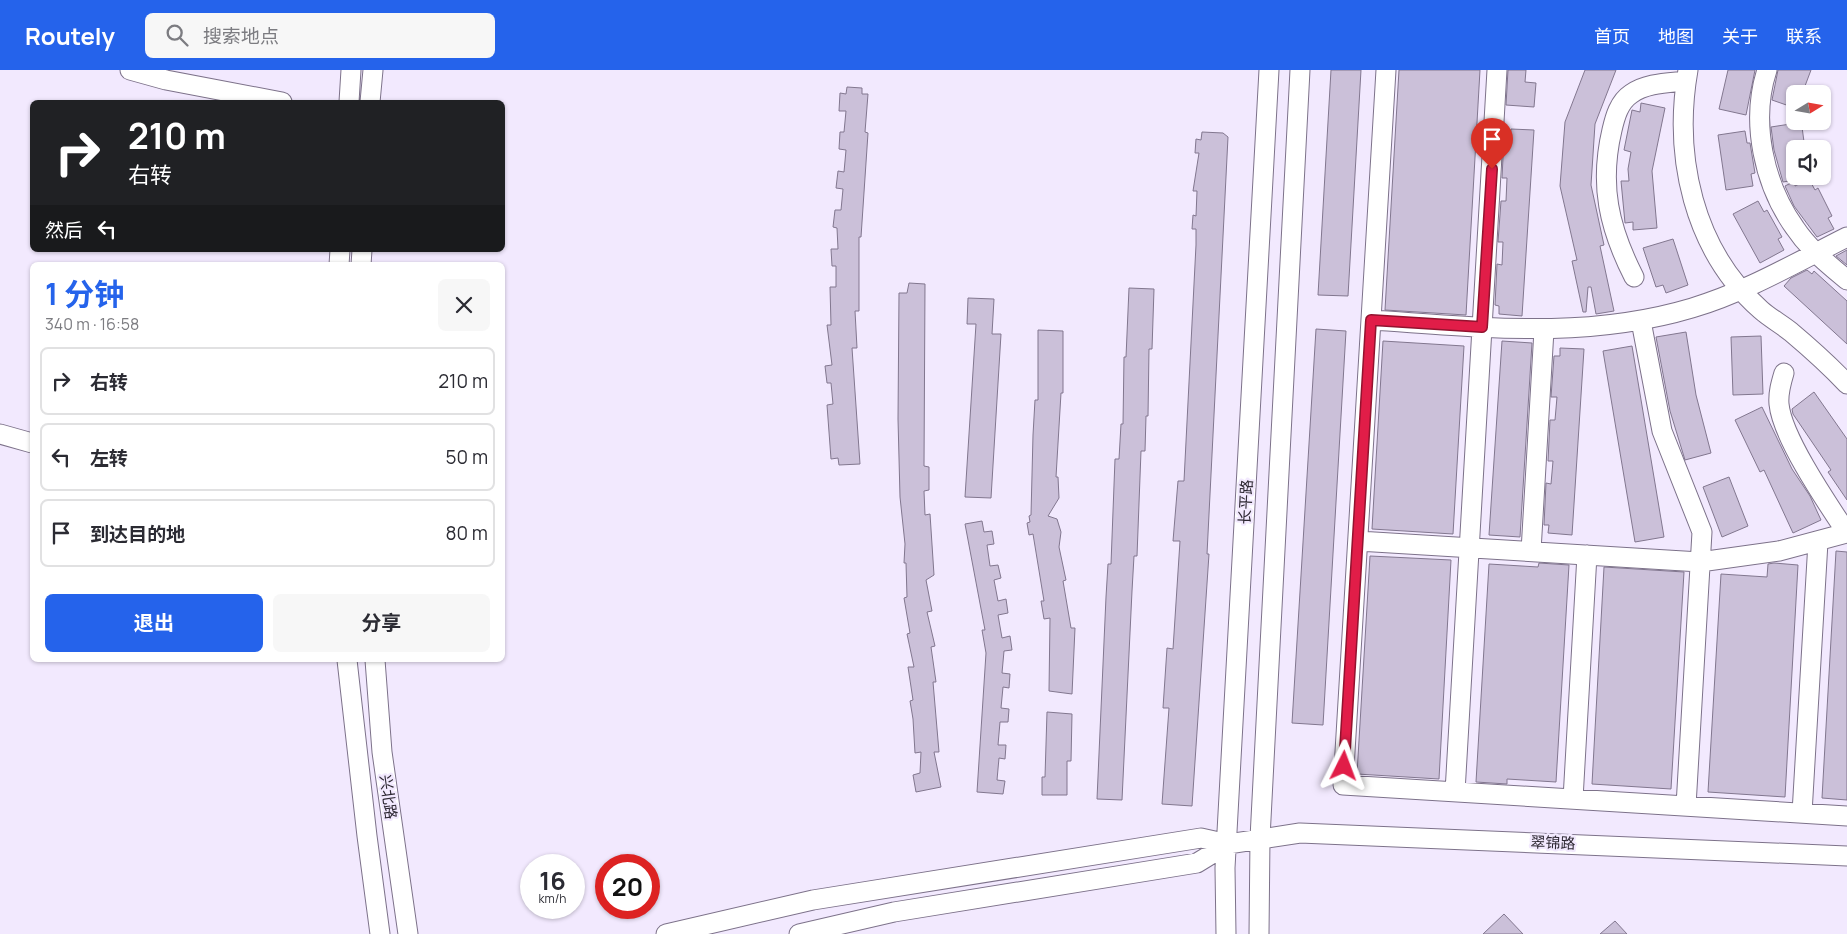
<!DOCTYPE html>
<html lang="zh">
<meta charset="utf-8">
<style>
body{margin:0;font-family:Manrope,"Noto Sans SC",sans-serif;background:#f7f7f7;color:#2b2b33;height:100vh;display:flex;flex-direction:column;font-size:19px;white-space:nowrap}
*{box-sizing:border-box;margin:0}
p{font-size:16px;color:#7c7c81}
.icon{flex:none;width:28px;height:28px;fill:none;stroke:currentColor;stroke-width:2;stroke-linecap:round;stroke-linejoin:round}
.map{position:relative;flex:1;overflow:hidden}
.panel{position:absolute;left:30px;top:192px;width:475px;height:400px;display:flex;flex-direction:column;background:#fff;border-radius:8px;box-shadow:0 1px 4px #0004}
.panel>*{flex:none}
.banner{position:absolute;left:30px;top:30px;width:475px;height:152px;border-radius:8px;box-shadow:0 1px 4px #0004;background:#202124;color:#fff;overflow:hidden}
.needle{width:32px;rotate:79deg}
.controls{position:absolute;left:1786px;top:15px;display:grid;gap:10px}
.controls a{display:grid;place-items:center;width:45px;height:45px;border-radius:8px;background:#fff;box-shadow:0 1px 4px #0004;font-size:25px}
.speed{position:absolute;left:520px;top:784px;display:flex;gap:10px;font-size:25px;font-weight:700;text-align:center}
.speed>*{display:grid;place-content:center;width:65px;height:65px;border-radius:50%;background:#fff;box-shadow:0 1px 4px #0004;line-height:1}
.speed small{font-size:12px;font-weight:400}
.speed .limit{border:8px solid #d22;background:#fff;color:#111}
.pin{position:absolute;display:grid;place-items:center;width:42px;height:42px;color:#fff;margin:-51px -21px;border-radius:50% 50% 50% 0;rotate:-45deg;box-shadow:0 0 5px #0007}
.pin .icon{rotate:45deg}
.me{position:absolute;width:55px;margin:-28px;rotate:3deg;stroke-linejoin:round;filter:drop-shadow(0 0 4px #0008)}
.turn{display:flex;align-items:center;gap:18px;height:105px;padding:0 15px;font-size:22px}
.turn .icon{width:65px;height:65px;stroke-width:2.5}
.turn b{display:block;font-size:35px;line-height:42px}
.then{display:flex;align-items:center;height:48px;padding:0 15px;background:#0003;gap:10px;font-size:19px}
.round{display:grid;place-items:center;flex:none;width:52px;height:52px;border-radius:8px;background:#f7f7f7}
.overview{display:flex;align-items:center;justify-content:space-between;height:85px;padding:0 15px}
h1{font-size:30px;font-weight:700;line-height:38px;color:#2563eb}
.button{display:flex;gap:10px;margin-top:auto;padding:10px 15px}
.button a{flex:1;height:58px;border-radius:8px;background:#2563eb;color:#fff;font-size:20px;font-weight:700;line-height:58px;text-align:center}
.button a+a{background:#f7f7f7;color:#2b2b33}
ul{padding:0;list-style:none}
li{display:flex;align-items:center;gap:15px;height:68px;margin:0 10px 8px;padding:0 5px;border:2px solid #e1e1e2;border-radius:8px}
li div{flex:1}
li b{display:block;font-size:19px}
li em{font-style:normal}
header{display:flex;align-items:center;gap:30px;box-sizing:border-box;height:70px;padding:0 25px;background:#2563eb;color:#fff}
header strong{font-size:24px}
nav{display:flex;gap:28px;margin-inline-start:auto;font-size:18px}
.search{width:350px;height:45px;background:#f7f7f7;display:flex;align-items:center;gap:12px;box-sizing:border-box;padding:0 18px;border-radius:8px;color:#7c7c81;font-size:19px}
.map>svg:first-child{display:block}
.building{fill:#cbc0d9;stroke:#82778f}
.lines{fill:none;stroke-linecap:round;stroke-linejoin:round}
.minor-casing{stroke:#7d728a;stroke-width:21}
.minor{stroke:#fff;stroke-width:19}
.route-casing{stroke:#92132f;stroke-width:12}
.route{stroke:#e11d48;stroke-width:9}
.labels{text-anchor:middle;stroke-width:4.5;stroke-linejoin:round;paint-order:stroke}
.street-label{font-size:15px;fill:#2d2832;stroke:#f2e9fe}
</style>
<header>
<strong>Routely</strong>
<div class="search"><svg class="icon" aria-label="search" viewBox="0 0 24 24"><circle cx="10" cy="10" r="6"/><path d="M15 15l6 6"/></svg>搜索地点</div>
<nav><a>首页</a><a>地图</a><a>关于</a><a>联系</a></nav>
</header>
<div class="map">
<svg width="1847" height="864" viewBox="0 0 1847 864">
<rect width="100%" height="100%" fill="#f2e9fe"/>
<path class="building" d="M1331,0h30l-13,226 -30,-1z
M1399,0h81l-14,245 -81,-5z
M1508,0h18l-1,12 11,1 -2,24 -28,-2z
M1585,0h31l-21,54 -4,61 13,60 -4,1 14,65 -18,3 -5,-27h-3l-2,25h-3l-11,-51 5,-1 -17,-74 5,-64z
M1728,0h27l-9,45 -27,-6z
M1778,0h33l-9,24h-7v14l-23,-8z
M847,17l15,1v6h6l-3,38 3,1 -7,104h-2v74h-4l2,37h-5l8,116 -21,1 -1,-7 -7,1 -4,-54 6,-1 -2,-21h-4l-2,-17 7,-1 -5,-40h4l-1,-38h6v-21h-4l-1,-17h7l-1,-21 -4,-1 2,-17h6l2,-21 -7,-1 2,-17 6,1 2,-22 -7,-1 1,-17h4l2,-21h-7l1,-18 6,1z
M1641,33l24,5 -13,63 5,57 -24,2v-8l-8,1 -4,-42h8l-1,-12 3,-17 -7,-2 8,-40 8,2z
M1797,53l1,5 4,-1 3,22h-10v31l-12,2 -9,-32 -3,-23z
M1511,59l23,1 -12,186 -23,-2v-8l-4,-1 2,-41 5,1 1,-23h-5l3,-41h5l1,-23h-5l2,-41h6z
M1745,61l2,12h3l5,30 -4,1 2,12 -27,4 -8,-55z
M1202,62l21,1 5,4 -21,417h2l-17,252 -30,-2 7,-96h-6l4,-60 6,1 7,-108h-7l5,-60h6l12,-236v-16h-4l1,-14 3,1 1,-25h-4l6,-38h-4l1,-14 5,1z
M1809,109l6,11 3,-2 14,28 -4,2 6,11 -17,8 -23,-31 -9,-20 10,-5v5z
M1758,131l6,11 3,-2 15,27 -4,2 6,11 -24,13 -27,-49z
M1673,169l15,46 -22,8 -3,-8 -7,2 -13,-39z
M1847,180v15l-11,-9z
M1807,200l5,4 2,-3 33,30v43l-63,-58 7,-8z
M909,213l16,1 -1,182 5,1v23l-5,1 1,24 5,-1 4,61 -8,5 6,31 -5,1 8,34 -4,1 5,35h-3l6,70h-5l7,35 -25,5 -3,-17 7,-2 1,-21 -6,1 -2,-34 -3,-18 3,-1 -5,-33h6l-7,-33 3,-1 -6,-35 3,-1 -1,-34h-2l1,-19 -5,-47 -2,-78 1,-126h8z
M1129,218l25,1 -2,60h-3l-1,67h-2l-1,35h-4l-4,105h-3l-2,35 -10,209 -25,-1 9,-202 2,-33h3l4,-105h4l2,-35h2l1,-67h2z
M968,228l26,1 -2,35h9l-10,164 -26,-1 11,-173h-9z
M1316,259l30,2 -23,394 -31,-2z
M1038,260l25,1v62h-2l-5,84h2l1,21 -11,18 9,3 4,13 -2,15 7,33 -3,1 8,47h4l-3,66 -23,-3 1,-73 -6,1 -3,-18h3l-11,-67 -4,1 -2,-12 3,-1 -1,-6 2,-1 2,-80 2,-35h3z
M1686,262l10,63 15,58 -26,7 -15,-49 -14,-74z
M1761,266l2,58 -30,1 -2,-58z
M1383,271l81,5 -11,188 -81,-5z
M1502,271l30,2 -12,194 -31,-2z
M1632,276l32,191 -29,5 -32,-191z
M1560,278l24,1 -12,186 -24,-2 1,-8h-5l2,-42 5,1 2,-23h-5l2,-41h5l2,-23h-6l3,-41h6z
M1814,322l33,47v61l-19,-28 3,-2 -38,-56 -1,-5z
M1762,337l30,62 18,27 11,24 -28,13 -29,-63 -4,2 -25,-52z
M1729,407l19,49 -26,11 -19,-50z
M982,451l2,11 8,-1 2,13 -7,1 3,21 8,-1 3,13 -7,2 4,21 8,-2 2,14 -10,2 4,23 8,-2 2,14 -8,1 -2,22 8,1 -1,14 -6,-1 -2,21 8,1 -1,13h-8l-2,23h8l-1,14 -6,-1 -2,22 8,1 -2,13 -26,-2 9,-139 -4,-23h3l-20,-106z
M1836,481l11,1v248l-25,-2z
M1370,486l81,4 -12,219 -82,-5z
M1539,493l30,2 -13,217 -49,-3v5l-31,-2 13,-218 49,3z
M1774,493l24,2 -13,232 -77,-5 13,-218 46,3 1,-13z
M1604,497l80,5 -13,217 -79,-5z
M1047,642l25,2 -1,47h-4v34h-25v-18h3z
M1504,844l19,20h-40z
M1615,851l12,13h-27z"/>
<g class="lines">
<defs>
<path id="minor" d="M130,0l36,10 116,22
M1386,0l-43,715 504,31
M1688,0c-15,86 5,180 73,240 9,8 20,14 30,22 19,16 39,34 56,52
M1767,0c-17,52 -3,115 28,158 14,21 33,36 52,52
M349,32l2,-32
M370,32l3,-32
M339,195l1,-15
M361,195l1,-15
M1634,207c-25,-49 -35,-92 -22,-147 3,-13 7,-28 19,-36 15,-11 37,-11 55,-13
M1371,250c109,7 214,20 321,-12 54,-16 105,-46 155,-71
M1641,251l21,110 40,101 -16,274
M1784,303c-3,10 -6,20 -5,31 3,33 48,99 68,129
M0,364l32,9
M1358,471l342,21 79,-11 68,-18
M1531,481l13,-221
M347,590l20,176 13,98
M375,590l7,92 26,182
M1455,722l42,-722
M1573,729l14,-244
M1802,743l16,-271
M666,864l147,-34 388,-62 27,6
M799,864l95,-22 303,-49 31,-19 72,-11 547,23
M1226,864l-1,-66 44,-798
M1259,864l1,-96 40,-768"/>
</defs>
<use href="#minor" class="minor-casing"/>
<use href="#minor" class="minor"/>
</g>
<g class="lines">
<defs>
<path id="route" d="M1344,696l27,-446 111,7 10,-158"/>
</defs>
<use href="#route" class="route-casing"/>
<use href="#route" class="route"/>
</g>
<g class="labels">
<g class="street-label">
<text transform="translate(1246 432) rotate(-87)" y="5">长平路</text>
<text transform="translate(388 727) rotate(82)" y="5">兴北路</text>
<text transform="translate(1553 773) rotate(2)" y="5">翠锦路</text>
</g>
</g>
</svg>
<div class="controls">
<a><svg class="needle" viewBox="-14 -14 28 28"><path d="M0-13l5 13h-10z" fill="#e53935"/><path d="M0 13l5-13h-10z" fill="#7c7c81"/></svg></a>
<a><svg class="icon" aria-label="sound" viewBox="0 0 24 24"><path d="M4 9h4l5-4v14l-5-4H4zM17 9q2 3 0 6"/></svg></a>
</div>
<div class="speed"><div>16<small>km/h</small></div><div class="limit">20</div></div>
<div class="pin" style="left:1492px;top:99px;background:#d93025"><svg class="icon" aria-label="arrive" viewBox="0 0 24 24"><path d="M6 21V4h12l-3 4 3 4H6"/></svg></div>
<svg class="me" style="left:1344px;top:696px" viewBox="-20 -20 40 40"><path d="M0-17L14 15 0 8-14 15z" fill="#e11d48" stroke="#fff" stroke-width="4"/></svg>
<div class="banner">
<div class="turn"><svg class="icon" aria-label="right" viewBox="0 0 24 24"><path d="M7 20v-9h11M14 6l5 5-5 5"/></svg><div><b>210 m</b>右转</div></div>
<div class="then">然后<svg class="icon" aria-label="left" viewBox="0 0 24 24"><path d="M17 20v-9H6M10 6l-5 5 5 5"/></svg></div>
</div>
<section class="panel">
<div class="overview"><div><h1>1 分钟</h1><p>340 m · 16:58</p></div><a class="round"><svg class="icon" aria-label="close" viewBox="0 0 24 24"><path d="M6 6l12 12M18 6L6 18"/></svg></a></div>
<ul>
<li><svg class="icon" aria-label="right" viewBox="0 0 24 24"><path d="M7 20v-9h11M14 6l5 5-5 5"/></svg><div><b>右转</b></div><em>210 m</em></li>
<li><svg class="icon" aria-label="left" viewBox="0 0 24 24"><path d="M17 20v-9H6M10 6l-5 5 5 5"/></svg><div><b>左转</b></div><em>50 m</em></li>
<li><svg class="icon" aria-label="arrive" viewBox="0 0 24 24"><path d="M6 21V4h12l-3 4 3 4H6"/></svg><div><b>到达目的地</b></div><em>80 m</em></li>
</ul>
<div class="button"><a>退出</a><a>分享</a></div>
</section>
</div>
